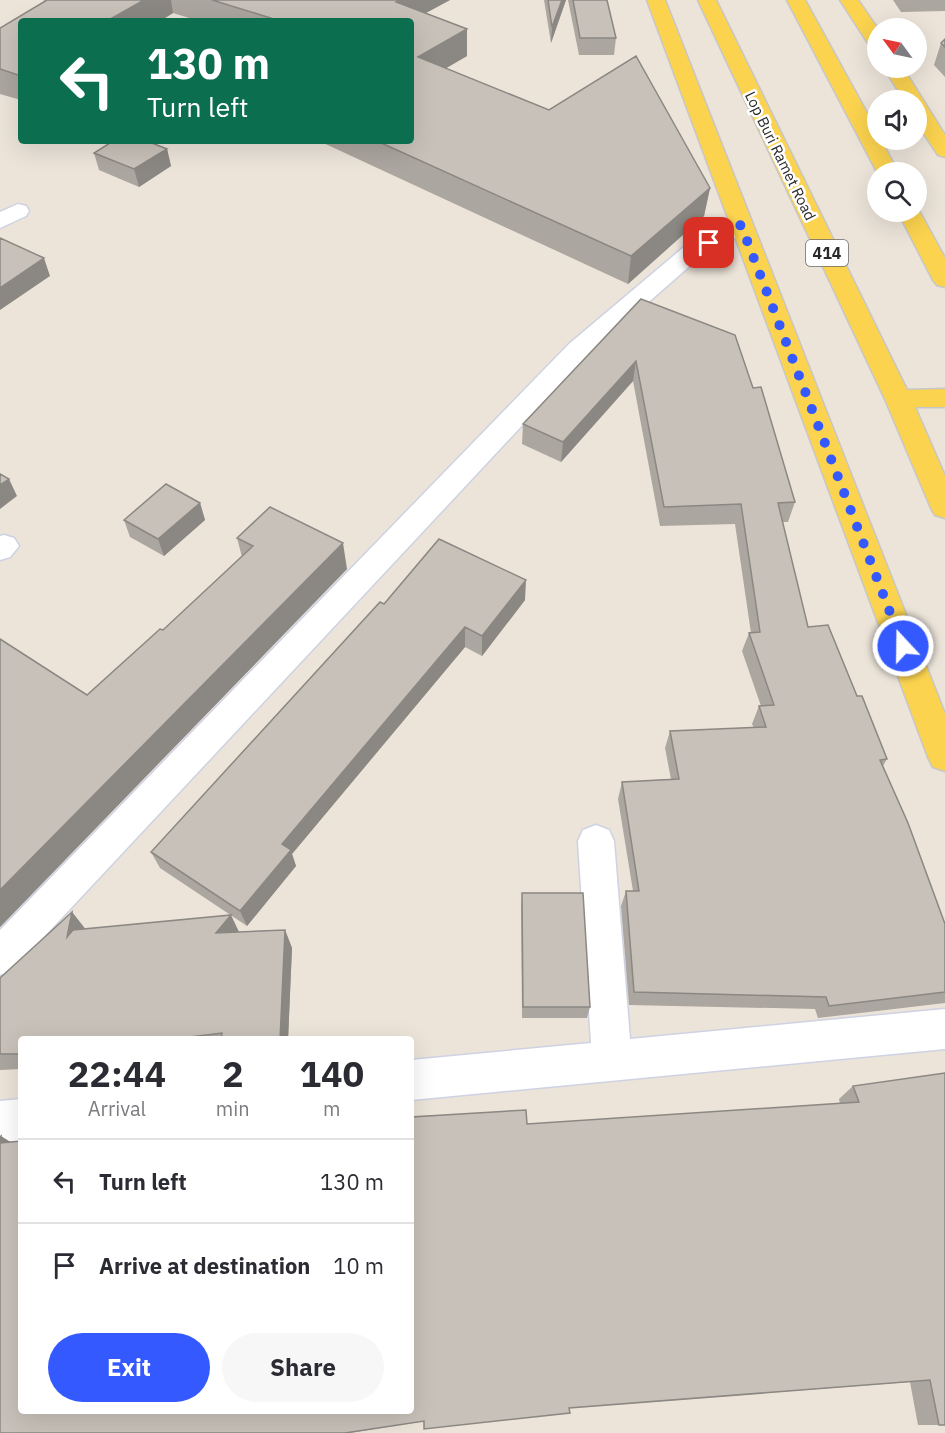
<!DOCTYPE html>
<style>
body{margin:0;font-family:"IBM Plex Sans",sans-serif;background:#f7f7f7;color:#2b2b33;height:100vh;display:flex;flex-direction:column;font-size:22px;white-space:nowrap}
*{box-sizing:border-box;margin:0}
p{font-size:20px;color:#7c7c81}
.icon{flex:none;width:33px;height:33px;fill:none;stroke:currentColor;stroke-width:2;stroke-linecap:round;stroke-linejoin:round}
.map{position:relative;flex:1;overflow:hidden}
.details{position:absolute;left:18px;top:1036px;width:396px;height:378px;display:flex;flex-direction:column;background:#fff;border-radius:6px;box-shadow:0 6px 24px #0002}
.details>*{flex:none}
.banner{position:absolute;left:18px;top:18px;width:396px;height:126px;border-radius:6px;box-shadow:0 6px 24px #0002;background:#0b6e4f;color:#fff;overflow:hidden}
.needle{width:39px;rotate:303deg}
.tools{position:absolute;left:867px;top:18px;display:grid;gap:12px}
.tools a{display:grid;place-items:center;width:60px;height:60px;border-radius:50%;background:#fff;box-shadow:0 6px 24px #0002;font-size:30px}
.pin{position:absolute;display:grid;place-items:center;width:51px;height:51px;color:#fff;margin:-26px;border-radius:12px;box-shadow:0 3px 9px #0006}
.me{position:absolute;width:66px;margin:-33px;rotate:339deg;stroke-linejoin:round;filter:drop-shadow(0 0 4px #0008)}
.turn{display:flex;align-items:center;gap:21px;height:126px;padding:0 30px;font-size:27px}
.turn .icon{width:78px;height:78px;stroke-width:2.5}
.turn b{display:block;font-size:42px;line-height:51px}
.eta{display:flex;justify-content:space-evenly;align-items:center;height:102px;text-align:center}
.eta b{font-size:36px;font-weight:700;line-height:42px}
.primary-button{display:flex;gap:12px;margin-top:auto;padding:12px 30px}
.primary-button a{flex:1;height:69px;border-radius:36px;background:#3359ff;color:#fff;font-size:24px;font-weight:700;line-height:69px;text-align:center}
.primary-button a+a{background:#f7f7f7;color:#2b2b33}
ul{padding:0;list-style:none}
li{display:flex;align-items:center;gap:18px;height:84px;padding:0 30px;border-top:2px solid #e1e1e2}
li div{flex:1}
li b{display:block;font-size:22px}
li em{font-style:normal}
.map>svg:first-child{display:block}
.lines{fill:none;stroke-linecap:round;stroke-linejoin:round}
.minor-casing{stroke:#ced2e3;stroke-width:3}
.major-casing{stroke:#c7c7c7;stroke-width:3}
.minor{fill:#fff;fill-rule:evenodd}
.major{fill:#fbd34f;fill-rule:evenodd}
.wall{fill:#aba69f}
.shaded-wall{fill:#8b8782}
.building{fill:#c7c1b9;stroke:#8b8782;stroke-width:1.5}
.route{stroke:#3359ff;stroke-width:10;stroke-dasharray:0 18}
.labels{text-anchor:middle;stroke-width:5;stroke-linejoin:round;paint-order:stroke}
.far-street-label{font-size:15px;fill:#292929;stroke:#fff}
.shield{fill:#fff;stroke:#696969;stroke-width:1.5}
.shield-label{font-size:16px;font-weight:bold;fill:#292929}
</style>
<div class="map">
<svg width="945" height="1433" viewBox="0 0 945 1433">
<rect width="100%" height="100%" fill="#ece4d9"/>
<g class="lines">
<defs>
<path id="minor" d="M18,204l8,2 3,5 -3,5 -26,12v-16z
M741,218l8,2 3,5 -3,5 -49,27 -113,99 -574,614 -13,5v-45l569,-586 115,-97 49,-27z
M4,535l10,3 5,8 -9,11 -10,3v-24z
M596,825l13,5 5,11 16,198 315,-30v40l-534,51v-40l180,-17 -13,-202 5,-11z
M21,1099v42l-21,2v-42z"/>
<path id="major" d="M647,0h18l280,714v57l-12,-4 -5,-10z
M698,0h18l191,390 38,-1v18h-30l30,69v42l-10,-3 -4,-7 -46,-109z
M787,0h18l73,133v7h3l17,32h-21z
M840,0h18l20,29v21l-7,-2z
M884,68h19l42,67v22l-7,-2 -22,-33v-22h-12z
M917,207l28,51v29l-8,-2 -4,-5 -35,-68h18z"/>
</defs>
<use href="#minor" class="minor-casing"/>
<use href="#major" class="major-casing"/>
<use href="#minor" class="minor"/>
<use href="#major" class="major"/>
</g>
<path class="wall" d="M43,0h407l-24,13 41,16v27l-21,12 264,120 -6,28 -76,68 -309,-143h92v-120h-212l-26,-8 -13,8h-139v79l-21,-6v-66l45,-27z
M544,0h22l-15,43z
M568,0h39l9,38 -2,17h-35z
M893,0h52v11l-44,1z
M945,39v38l-11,-12 7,-22z
M167,149l4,17 -32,21 -40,-17 -5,-17z
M641,299l112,89 42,114 -7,20h-6l26,105 49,69 30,63 -4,7 62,158v79l-127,15 -3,-9 -186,-4 -8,-99 5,-15h7l-15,-92 4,-17 49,-3 -6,-31 5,-17 84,-3 -2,-4 7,-18h2l-19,-55 7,-18h2l-16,-109 -75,2 -27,-145 -72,81 -39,-18 1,-20z
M200,503l5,17 -41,36 -34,-19 -6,-17z
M237,538l110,31 -347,358v-288l87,56 76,-65 79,-73z
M525,600l-43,56 -17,-9 -173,207 4,12 -49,60 -87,-58 -9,-16 233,-248z
M522,893l68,114 -3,11h-65l-1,-112z
M72,912l13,17 154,3 46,-2 7,18 -4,92h-267v29l-21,1v-92z
M945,1073v352h-27l-8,-43 -341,26 -145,13 -75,12h-349l10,-291 517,-18 313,-20 -1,-5 14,-13z"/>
<path class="shaded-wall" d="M144,0h27l2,13 -13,8h-53z
M400,0h50l-39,21 -15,-19z
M562,0h4l-15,43 1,-16z
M467,29v27l-48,28 -1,-27z
M167,149l4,17 -32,21 -5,-18z
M710,188l-6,28 -76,68 3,-28z
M44,258l6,18 -50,34v-22z
M636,361l-3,20 -72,81 2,-20z
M9,479l8,17 -17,13v-24z
M200,503l5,17 -41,36 -6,-17z
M343,543l4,26 -347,358v-37z
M526,580l-1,20 -43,56v-20z
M465,627v20l-173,207 4,12 -49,60 -7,-15 42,-67z
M72,912l15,19 -20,6z
M231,915l9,19 -24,-1z
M285,930l7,18 -4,92h-8z
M1,1136l19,12 -20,-5z"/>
<path class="building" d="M47,0h97l-37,21h-86v55l-21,-7v-41z
M212,0h188l-4,2 71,27 -49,28 131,53 87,-54 74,132 -79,68 -254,-115h34v-120h-142l5,-2z
M548,0h14l-10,27z
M573,0h34l9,38h-36z
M945,39v8l-4,-4z
M113,141h34l20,8 -33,20 -40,-16z
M0,238l44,20 -44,30z
M641,299l94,36 18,53 8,-1 34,115 -17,1 30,124 20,-2 29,71h5l25,63 -7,1 28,63 37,101v68l-116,14 -3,-9 -192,-5 -8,-101h13l-17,-109 57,-3 -9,-48 96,-4 -7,-21 15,-1 -25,-72 11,-1 -19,-128 -77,3 -28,-146 -73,81 -40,-18z
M0,474l9,5 -9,6z
M166,484l34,19 -42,36 -34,-19z
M270,507l73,36 -343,347v-251l87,56 73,-66 3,1 90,-84 -16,-8z
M439,539l87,41 -44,56 -17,-9 -183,217 9,6 -51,61 -89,-59 229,-250 4,2z
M522,893h61l7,114h-67z
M72,912l-5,25 6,-7 158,-15 -15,18 69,-3 -5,110h-59l1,-7 -57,7h-144v14h-21v-76z
M945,1073v352h-6l-9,-45 -361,28 1,5 -146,16v-8l-79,12h-345v-296l1,-1 -1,7 21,-2v271h390v-295l115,-7 1,14 332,-22 -6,-16z"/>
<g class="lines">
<path class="route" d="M709,243l32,-18 162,421"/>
</g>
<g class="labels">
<g class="far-street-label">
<text transform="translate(780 156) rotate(64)" y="5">Lop Buri Ramet Road</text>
</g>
<rect class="shield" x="806" y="240" width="42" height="26" rx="4.5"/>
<g class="shield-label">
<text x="827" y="259">414</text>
</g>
</g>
</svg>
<div class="tools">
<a><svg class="needle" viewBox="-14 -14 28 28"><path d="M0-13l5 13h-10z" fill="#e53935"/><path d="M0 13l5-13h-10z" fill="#7c7c81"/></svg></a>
<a><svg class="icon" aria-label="sound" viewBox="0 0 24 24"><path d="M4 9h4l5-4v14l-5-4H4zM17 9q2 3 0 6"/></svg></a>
<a><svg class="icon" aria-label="search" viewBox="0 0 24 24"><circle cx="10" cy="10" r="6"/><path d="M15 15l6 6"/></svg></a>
</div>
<div class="pin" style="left:709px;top:243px;background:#d93025"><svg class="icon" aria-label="arrive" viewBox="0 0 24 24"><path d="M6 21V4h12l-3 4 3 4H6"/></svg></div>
<svg class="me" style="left:903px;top:646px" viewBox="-20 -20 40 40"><circle r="17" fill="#3359ff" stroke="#fff" stroke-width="3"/><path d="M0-11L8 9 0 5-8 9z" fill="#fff"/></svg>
<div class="banner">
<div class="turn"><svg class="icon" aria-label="left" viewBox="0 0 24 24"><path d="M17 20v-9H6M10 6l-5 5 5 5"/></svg><div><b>130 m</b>Turn left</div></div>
</div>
<section class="details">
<div class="eta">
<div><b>22:44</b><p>Arrival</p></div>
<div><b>2</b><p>min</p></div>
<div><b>140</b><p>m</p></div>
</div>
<ul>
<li><svg class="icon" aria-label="left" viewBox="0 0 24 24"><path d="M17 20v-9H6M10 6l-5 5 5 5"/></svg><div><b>Turn left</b></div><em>130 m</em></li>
<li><svg class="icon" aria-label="arrive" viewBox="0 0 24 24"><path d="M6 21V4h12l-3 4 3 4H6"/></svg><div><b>Arrive at destination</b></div><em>10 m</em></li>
</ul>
<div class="primary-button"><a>Exit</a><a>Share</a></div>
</section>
</div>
